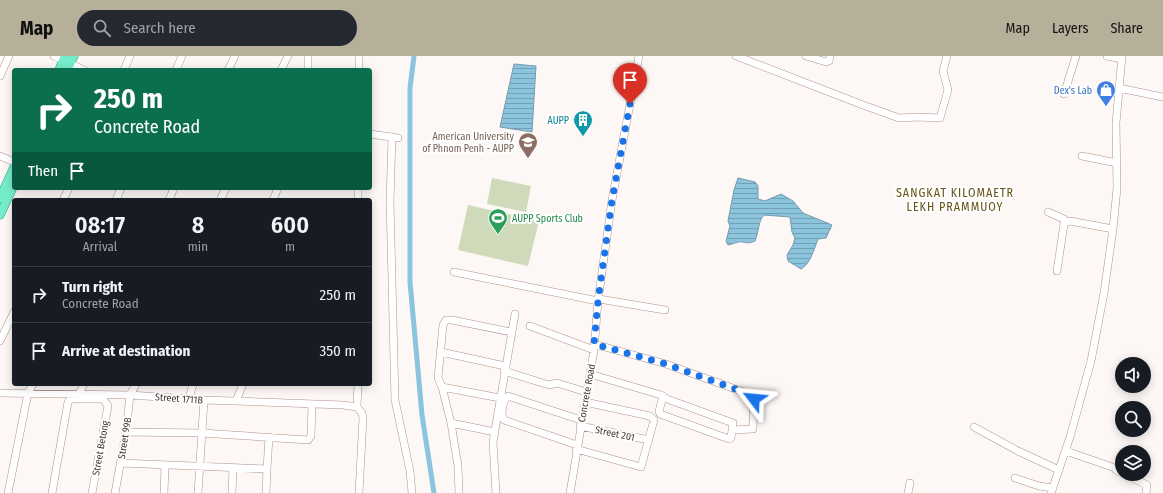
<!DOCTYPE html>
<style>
body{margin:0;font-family:"Fira Sans Condensed",sans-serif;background:#242831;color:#f1f3f6;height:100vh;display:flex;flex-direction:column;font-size:15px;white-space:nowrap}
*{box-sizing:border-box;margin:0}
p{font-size:13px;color:#9ea1a6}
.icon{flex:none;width:22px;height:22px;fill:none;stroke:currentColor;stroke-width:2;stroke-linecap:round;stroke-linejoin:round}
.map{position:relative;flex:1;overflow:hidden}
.panel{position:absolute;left:12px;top:142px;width:360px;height:188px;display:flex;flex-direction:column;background:#171b24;border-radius:4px;box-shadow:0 2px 10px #0003}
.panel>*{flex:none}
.top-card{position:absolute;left:12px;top:12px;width:360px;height:122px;border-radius:4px;box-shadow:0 2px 10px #0003;background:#0b6e4f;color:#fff;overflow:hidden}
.fabs{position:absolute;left:1115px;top:301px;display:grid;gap:8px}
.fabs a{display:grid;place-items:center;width:36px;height:36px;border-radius:50%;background:#171b24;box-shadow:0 2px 10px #0003;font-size:20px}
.pin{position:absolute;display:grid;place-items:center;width:34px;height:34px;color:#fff;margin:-41px -17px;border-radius:50% 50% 50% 0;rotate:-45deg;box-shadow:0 0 4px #0007}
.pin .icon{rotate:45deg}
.me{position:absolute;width:44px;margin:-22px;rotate:299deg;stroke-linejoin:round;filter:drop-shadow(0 0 3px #0008)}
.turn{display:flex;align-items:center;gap:14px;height:84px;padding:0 16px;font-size:18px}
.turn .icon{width:52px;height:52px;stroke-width:2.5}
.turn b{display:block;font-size:28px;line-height:34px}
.then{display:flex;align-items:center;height:38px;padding:0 16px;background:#0003;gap:8px;font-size:15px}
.eta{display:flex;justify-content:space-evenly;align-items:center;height:68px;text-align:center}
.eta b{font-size:24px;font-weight:600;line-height:28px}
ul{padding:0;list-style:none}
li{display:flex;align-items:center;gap:12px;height:56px;padding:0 16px;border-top:1px solid #363941}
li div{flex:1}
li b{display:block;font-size:15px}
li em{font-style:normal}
header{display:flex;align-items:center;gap:24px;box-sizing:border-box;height:56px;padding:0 20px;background:#b6af9a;color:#111}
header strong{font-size:19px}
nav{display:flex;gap:22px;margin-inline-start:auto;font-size:14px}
.search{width:280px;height:36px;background:#242831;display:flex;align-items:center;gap:10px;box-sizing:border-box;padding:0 14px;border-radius:22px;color:#9ea1a6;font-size:15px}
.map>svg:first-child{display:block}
.green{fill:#cfdaba}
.water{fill:url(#water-rules);stroke:#769bab}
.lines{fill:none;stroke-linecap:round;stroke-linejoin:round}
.canal{stroke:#8bc4dd;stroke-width:5}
.minor-casing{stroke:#ae9388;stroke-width:8}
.major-casing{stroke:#2aa77e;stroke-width:9}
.minor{stroke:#fff;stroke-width:7}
.major{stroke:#76edca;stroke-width:8}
.route{stroke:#1a73e8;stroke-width:7;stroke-dasharray:0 12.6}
.labels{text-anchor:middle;stroke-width:4;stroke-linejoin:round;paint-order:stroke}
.shop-label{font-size:10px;fill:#366cbe;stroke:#fff;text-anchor:end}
.culture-label{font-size:10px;fill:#0d838f;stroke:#fff;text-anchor:end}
.education-label{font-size:10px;fill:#785e54;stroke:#fff;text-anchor:end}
.leisure-label{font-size:10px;fill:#27864d;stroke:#fff;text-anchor:start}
.street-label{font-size:10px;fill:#453a35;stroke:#fff}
.quarter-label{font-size:12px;letter-spacing:1px;fill:#675318;stroke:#fff}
</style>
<header>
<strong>Map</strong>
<div class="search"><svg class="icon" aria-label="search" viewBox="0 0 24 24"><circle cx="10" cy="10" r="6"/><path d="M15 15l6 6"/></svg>Search here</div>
<nav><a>Map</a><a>Layers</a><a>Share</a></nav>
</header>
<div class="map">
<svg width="1163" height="437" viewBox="0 0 1163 437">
<defs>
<pattern id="water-rules" width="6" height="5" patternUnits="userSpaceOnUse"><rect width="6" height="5" fill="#8bc4dd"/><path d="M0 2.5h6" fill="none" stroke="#73a0b4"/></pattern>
</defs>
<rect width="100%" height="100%" fill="#fdf7f5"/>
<path class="green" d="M492,122l39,8 -5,26 -39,-8z
M468,149l71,16 -11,45 -70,-16z"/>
<path class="water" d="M514,8l22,2 -4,66 -32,-5z
M738,122l17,4 3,4v13l7,2 16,-7 12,7 10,12 29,12 -6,13 -8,1c-4,10 -7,24 -17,30l-13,-8 -1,-6 6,-10 2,-7 -3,-6 -2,-15 -26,-2c-6,6 -5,17 -9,26 -9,4 -10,0 -17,1 -3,1 -6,2 -10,3l-2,-4 4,-15 -2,-5 6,-31z"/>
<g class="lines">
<path class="canal" d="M414,0l-4,32v194l12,133 12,78"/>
<defs>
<path id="minor" d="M54,0l30,14
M359,0v14
M736,0l127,49 36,13 19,-1 22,1 8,-28 -5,-19 4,-15
M806,0l20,6 3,-1 1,-5
M1107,0l15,3
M124,14l6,-14
M176,14l6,-14
M228,14l7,-14
M281,14l7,-14
M308,14v-14
M0,20l9,-20
M1119,32l44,9
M1064,38l12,-38
M370,78l28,4
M392,81l-2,64 5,199 15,71 2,22
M0,100l14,6
M1082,100l35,7
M358,132v12
M63,144l6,-12
M116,144l5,-12
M169,144l5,-12
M220,144l6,-12
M273,144l5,-12
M1048,156l16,7 2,3
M1057,215l7,-47 2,-2 4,-1 43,8
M454,216l144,29
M599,243l66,11
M530,270l64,24
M0,285l14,-29
M594,288l72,20 86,31 2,4 -1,30 -20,1
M441,296l64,14
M504,315l45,14 8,-2 29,9
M590,318l71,21 6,4 66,24 -2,15 -2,1 -69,-25 -1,-3 4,-15
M358,328l-1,23 5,6 1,5 -4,75
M442,331l58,11
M0,337l130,2 74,5 139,5 14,2
M79,338l5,-10
M189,343l4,-15
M236,345l7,-17
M451,367l44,9
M580,370l69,14
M974,371l44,24 41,19
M126,376l76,1 106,7 3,-4 1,-32
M577,389l-73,-25c-4,-5 -1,-20 4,-24l73,24
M576,393l65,18 13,-47 -4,-4 -65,-14
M1066,395l46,16
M120,407l147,6 -1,24
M267,413l2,-32
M1116,414l6,3
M1124,418l23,11 -1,8
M1015,422l24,8 14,2
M8,437l20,-100 5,-9
M52,437l16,-91 3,-3h32l3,4 2,3 -16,87
M115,437l11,-61 4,-37 6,-11
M164,437l1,-28
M198,437l6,-93
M232,437l1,-25
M459,437l-1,-27 -7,-43 -9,-36 -4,-9 5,-53 3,-5h6l59,12
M496,437l-3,-51 22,-128
M570,437l24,-143 4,-49 14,-101 27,-144
M908,437l2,-10
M1051,437l19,-56 21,-76 13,-68 9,-64 4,-41 -1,-65 6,-67"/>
<path id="major" d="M59,14l6,-14
M67,14l7,-14
M0,142l14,-31
M0,159l14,-30"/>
</defs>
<use href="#minor" class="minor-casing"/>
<use href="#major" class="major-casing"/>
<use href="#minor" class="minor"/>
<use href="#major" class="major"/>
</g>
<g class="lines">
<path class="route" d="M630,48l-18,96 -14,101 -4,43 72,20 86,31 2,4"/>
</g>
<defs>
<symbol id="shop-pin" viewBox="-11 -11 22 30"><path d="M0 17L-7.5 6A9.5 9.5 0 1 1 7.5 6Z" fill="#3f7fe0" stroke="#fff"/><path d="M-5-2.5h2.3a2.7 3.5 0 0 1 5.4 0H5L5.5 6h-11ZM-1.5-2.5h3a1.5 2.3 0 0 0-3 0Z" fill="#fff"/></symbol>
<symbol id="building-pin" viewBox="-11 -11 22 30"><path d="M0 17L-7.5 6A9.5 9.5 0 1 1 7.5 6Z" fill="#0f9aa8" stroke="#fff"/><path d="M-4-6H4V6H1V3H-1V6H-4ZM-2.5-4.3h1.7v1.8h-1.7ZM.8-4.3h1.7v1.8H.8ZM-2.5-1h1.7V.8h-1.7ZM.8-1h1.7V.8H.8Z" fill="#fff"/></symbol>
<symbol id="university-pin" viewBox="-11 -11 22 30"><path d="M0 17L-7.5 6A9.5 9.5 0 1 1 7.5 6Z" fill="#8d6e63" stroke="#fff"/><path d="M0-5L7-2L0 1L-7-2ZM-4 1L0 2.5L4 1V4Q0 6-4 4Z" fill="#fff"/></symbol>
<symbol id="stadium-pin" viewBox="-11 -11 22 30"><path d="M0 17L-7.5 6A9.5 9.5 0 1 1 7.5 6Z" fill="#2e9e5b" stroke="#fff"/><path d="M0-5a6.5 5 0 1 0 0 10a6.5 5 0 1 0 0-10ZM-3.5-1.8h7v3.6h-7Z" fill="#fff"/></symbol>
</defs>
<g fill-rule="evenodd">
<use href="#shop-pin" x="1095" y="23" width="22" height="30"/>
<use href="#building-pin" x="572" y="53" width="22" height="30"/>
<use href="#university-pin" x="517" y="75" width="22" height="30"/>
<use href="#stadium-pin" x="487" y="151" width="22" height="30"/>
</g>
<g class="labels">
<g class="shop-label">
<text x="1092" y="38">Dex's Lab</text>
</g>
<g class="culture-label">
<text x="569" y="68">AUPP</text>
</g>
<g class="education-label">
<text x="514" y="84">American University<tspan x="514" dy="12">of Phnom Penh - AUPP</tspan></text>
</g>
<g class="leisure-label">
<text x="512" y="166">AUPP Sports Club</text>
</g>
<g class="street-label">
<text transform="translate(586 337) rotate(-80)" y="4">Concrete Road</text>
<text transform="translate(179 342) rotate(4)" y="4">Street 1711B</text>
<text transform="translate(615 377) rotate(12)" y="4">Street 201</text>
<text transform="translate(124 382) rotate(-81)" y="4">Street 99B</text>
<text transform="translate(100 392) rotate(-80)" y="4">Street Betong</text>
</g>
<g class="quarter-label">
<text x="955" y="141">SANGKAT KILOMAETR<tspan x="955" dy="14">LEKH PRAMMUOY</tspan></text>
</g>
</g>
</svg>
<div class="fabs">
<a><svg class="icon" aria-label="sound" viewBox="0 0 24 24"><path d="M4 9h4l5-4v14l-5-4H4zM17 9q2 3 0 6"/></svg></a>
<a><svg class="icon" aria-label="search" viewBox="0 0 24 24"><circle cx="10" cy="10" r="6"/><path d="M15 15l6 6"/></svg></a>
<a><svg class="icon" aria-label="layers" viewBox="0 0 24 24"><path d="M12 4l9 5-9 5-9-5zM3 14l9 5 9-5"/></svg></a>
</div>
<div class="pin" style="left:630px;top:48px;background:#d93025"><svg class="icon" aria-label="arrive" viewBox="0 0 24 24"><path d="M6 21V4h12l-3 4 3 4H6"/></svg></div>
<svg class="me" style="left:754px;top:343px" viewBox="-20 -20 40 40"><path d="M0-17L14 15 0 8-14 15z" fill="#1a73e8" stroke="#fff" stroke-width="4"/></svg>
<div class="top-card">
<div class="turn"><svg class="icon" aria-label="right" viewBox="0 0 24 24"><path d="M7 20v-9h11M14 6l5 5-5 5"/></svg><div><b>250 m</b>Concrete Road</div></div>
<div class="then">Then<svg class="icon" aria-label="arrive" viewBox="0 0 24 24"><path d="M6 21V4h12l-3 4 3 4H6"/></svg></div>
</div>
<section class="panel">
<div class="eta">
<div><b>08:17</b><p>Arrival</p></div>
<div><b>8</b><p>min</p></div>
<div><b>600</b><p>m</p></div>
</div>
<ul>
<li><svg class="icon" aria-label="right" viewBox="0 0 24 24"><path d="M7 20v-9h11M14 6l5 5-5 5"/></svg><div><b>Turn right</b><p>Concrete Road</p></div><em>250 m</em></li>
<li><svg class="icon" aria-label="arrive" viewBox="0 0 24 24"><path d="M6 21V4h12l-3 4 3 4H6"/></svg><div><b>Arrive at destination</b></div><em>350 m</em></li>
</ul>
</section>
</div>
